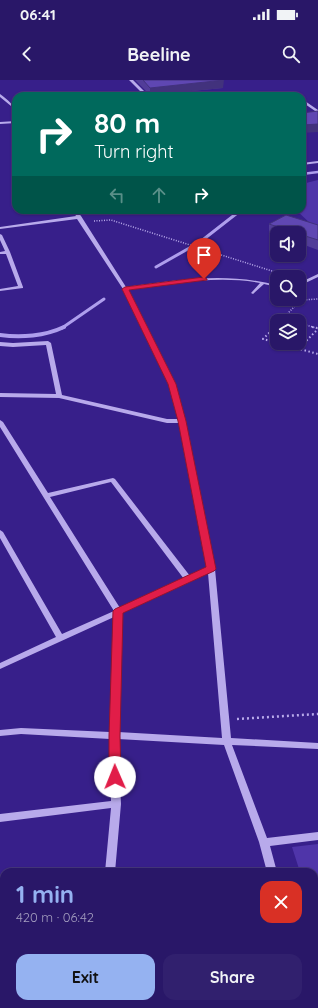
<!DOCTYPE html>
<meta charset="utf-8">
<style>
body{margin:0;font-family:Quicksand,sans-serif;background:#31206e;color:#f1f3f6;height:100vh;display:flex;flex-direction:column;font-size:15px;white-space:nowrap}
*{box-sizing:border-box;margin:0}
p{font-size:13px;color:#a59fc0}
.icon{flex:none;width:22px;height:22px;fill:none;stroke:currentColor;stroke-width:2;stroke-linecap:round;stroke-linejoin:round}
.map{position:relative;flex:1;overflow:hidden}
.details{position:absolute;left:0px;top:788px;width:318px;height:140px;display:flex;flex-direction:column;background:#291768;border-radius:12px 12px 0 0;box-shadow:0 1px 3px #0004,0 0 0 1px #45367c}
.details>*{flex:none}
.hud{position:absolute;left:12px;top:12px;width:294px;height:122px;border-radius:12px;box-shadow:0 1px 3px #0004,0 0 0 1px #45367c;background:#00695c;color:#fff;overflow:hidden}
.fabs{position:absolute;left:270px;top:146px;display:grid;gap:8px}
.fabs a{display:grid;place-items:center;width:36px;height:36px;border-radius:8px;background:#291768;box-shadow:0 1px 3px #0004,0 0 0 1px #45367c;font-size:20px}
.pin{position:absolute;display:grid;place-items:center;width:34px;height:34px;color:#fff;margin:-41px -17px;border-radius:50% 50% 50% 0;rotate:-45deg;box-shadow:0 0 4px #0007}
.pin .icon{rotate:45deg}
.me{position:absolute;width:44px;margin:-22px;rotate:359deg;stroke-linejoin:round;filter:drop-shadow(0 0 3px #0008)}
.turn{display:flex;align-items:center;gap:14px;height:84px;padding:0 16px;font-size:18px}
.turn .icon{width:52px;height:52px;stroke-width:2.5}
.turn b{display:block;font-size:28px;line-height:34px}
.lanes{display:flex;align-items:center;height:38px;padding:0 16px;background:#0003;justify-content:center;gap:20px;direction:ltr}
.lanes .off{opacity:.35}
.round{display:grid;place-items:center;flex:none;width:42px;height:42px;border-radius:12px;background:#31206e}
.head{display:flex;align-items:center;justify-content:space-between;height:68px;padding:0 16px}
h1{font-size:24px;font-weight:800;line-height:30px;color:#95b2f1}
.primary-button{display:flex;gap:8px;margin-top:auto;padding:8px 16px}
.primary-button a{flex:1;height:46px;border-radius:12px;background:#95b2f1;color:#111;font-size:16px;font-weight:800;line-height:46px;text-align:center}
.primary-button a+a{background:#31206e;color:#f1f3f6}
.status{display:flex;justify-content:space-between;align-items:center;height:28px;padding:0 20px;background:#291768;direction:ltr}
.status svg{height:11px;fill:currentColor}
header{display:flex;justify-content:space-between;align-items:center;height:52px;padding:0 16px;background:#291768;font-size:18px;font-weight:800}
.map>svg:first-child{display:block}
.green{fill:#4f35a9}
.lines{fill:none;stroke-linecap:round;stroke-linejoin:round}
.stream-far2{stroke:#ae9eed;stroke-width:2.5}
.stream-far1{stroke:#ae9eed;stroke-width:3}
.stream{stroke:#ae9eed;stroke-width:4}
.path-far2{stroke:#b8aaeb;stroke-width:1.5;stroke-dasharray:1 1.5;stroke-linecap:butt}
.path-far1{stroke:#b8aaeb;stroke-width:2;stroke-dasharray:1.5 2.5;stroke-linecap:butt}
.path{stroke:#b8aaeb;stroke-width:2.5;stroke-dasharray:2 3;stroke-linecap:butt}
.minor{fill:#b8aaeb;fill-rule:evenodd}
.wall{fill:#523d99}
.shaded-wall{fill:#42327d}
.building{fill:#5f47b2;stroke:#42327d}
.route{fill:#e11d48;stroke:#92132f}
</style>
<div class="status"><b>06:41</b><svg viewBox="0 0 49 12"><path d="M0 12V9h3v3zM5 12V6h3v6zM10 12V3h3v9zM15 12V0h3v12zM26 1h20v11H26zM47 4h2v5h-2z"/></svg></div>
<header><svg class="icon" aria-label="back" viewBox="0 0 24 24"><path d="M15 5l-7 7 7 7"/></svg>Beeline<svg class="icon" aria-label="search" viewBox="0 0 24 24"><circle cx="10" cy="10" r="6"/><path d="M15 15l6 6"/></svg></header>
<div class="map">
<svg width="318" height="928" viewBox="0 0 318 928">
<rect width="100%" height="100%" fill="#371f8a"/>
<path class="green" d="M318,100v46l-7,-2 -15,-14h6v-26z
M318,764v86l-4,-12v-46h-14l-8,-25z"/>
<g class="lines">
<path class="stream-far2" d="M302,94l16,-2"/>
<path class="stream-far1" d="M156,187l44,-25 41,-32
M62,248l42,-29"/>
<path class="stream" d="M0,255c21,3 45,1 64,-8"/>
<path class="path-far2" d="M94,141l17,-1 180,57
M283,238l9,3
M280,241l21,-21 17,-1
M299,243l17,5
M274,248l3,-3"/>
<path class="path-far1" d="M275,247l-12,12 55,15
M312,247l6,1
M271,251l6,1
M299,258l8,2
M298,269l20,-20"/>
<path class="path" d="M237,639l81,-5"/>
<path class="minor" d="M129,0h4l16,16h-4z
M292,12l6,4h-4l-3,-2 -32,2z
M0,14c7,5 16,12 16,21l-2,-1 -3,-8 -11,-9z
M302,19l16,11v3l-16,-11z
M16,41v2l-16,1v-2z
M318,81v2l-16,2v-2z
M72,130h4l5,6 45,71c54,-7 97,-15 151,-2v2l-13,-3 -11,10 -2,-1 9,-10c-44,-8 -89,1 -132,7l47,94 10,37 30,148 16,169 87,5v6l-86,-4 35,93 51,-6v8l-48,6 7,26h-10l-8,-30 -35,-97 -106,-6 3,65 -6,68h-10l6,-64 -111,14v-8l111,-13 -1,-62 -89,-5 -21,2v-6l21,-2 89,4 4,-115 -114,52v-6l56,-26 -56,-99v-8l3,2 59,102 52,-23 -114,-184v-7l3,2 45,71 65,-15 2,1 75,97 17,-8 -28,-145h-12l-108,-25 -59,-1v-4l56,1 -10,-49 -33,2 -13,-1v-4l13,1 35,-2 3,2 11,52 105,24h12l-10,-35 -46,-95 -46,-70 -77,10v-2l76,-11zM111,402l73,97 -64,29 -70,-111zM208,493l14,165 -104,-6 4,-119z
M0,154l2,1 8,17 13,35v1l-23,3v-2l18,-3 -12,-32h-6v-2l5,-1 -5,-11z
M318,194v3l-19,9v-3z
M4,832v10l-4,1v-10z
M314,923l1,5h-10l-1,-4z
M100,924h10v4h-10z"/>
</g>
<path class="wall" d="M135,0h88v8l-73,7z
M269,144l49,1v25l-19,-7v-10h-22v3l-8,-3z"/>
<path class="shaded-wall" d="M224,0l-1,8 -73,7v-7z
M318,44v8l-16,1v-8z"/>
<path class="building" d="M143,0h81l-74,8z
M318,31v13l-16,1v-12z
M286,135l32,10v15l-19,-6v-1h-2l-28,-9z"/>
<path class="route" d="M204,197l3,2v1l-78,10 47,94 10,37 30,148 -2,2 -91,42 -3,123 1,41 -2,3 -4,2 -4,-2 -2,-3v-41l4,-125 2,-2 91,-42 -28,-146 -10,-37 -46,-95 3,-2z"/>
</svg>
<div class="fabs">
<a><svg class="icon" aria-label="sound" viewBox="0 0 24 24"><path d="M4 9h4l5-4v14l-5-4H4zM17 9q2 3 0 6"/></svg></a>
<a><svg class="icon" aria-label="search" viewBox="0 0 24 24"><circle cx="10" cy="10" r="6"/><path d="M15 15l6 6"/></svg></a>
<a><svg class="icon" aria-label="layers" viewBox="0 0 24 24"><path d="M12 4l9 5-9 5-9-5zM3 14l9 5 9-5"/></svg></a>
</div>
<div class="pin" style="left:204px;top:199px;background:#d93025"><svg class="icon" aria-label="arrive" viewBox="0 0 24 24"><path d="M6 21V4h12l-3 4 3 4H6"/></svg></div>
<svg class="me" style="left:115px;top:697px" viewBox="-20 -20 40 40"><circle r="19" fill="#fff"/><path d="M0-13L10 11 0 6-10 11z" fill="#e11d48"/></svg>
<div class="hud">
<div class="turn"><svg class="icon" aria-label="right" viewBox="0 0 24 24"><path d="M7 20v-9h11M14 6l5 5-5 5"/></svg><div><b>80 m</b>Turn right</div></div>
<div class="lanes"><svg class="icon off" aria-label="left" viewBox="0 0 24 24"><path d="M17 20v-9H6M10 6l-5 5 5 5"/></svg><svg class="icon off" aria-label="ahead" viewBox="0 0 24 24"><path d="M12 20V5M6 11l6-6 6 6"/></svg><svg class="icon" aria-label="right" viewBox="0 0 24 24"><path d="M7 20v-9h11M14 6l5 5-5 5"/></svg></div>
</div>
<section class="details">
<div class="head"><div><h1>1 min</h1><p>420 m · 06:42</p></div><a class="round" style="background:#d93025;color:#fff"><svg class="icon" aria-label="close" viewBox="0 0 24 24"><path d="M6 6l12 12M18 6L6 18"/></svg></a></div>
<div class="primary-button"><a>Exit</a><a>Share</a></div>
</section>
</div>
